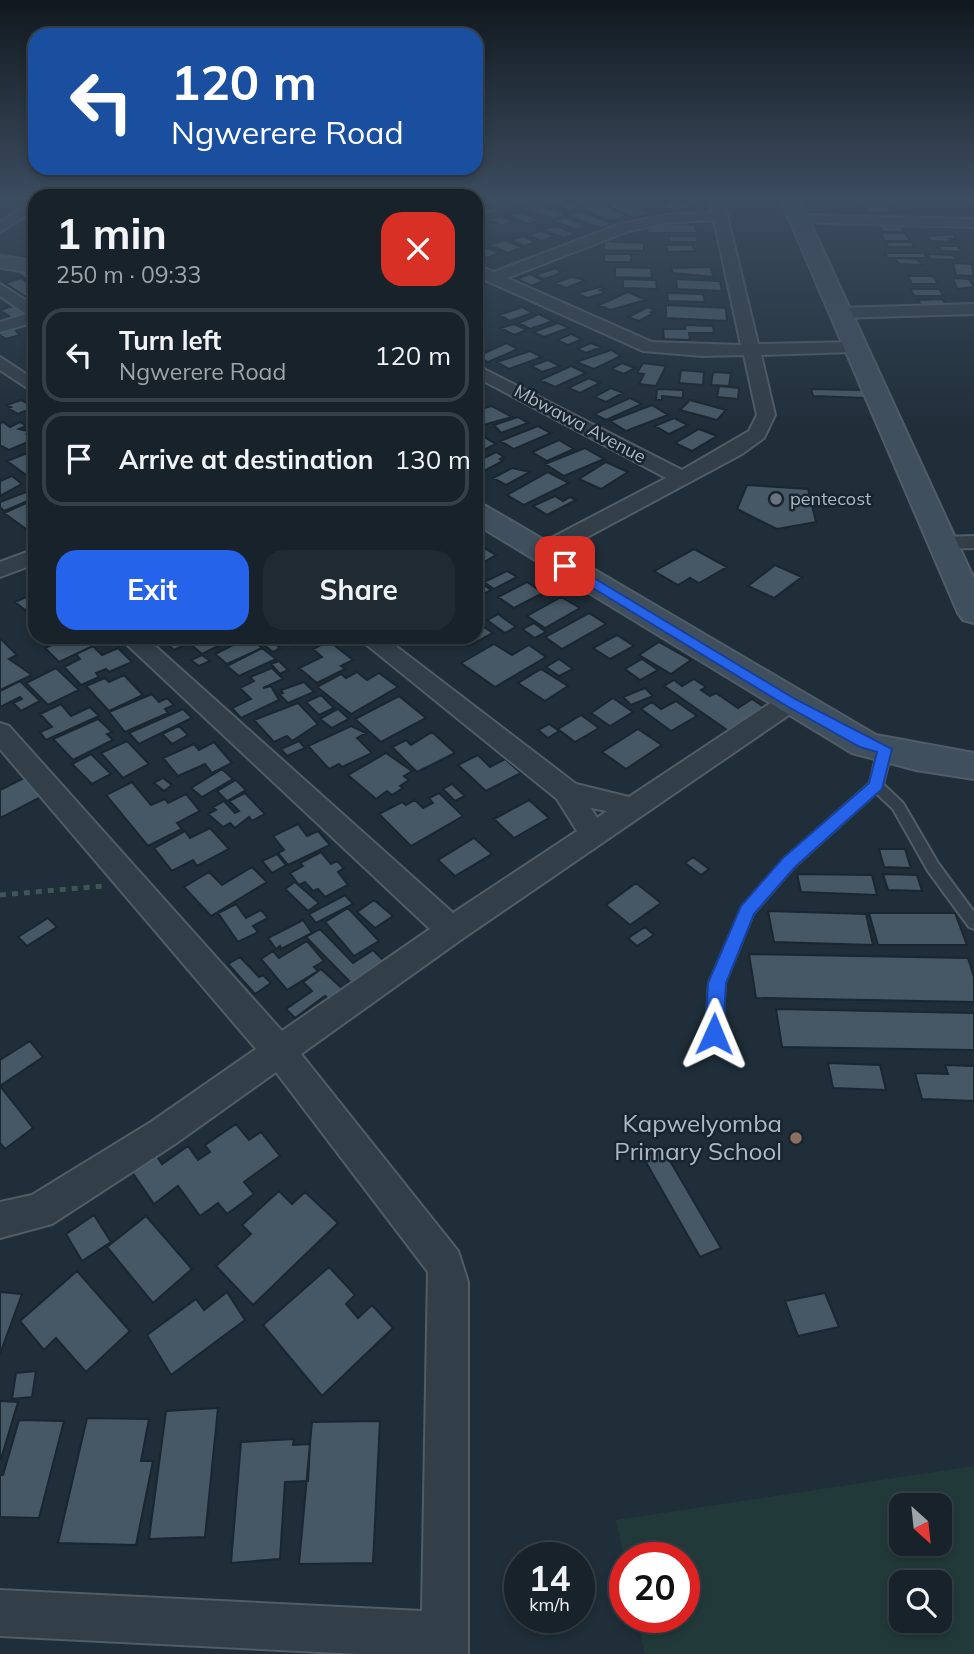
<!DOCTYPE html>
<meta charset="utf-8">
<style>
body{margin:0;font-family:Mulish,sans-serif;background:#202a33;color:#f1f3f6;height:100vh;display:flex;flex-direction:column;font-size:26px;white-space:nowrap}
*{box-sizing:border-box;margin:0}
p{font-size:23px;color:#9ea4a9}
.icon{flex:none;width:38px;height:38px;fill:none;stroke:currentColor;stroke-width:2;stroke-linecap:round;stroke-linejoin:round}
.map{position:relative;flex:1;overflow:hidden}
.panel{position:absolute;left:28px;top:189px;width:455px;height:455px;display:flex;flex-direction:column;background:#17222b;border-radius:21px;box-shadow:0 4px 10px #0003,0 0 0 2px #363f47}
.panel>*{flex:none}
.hud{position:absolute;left:28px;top:28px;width:455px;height:147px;border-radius:21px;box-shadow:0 4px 10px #0003,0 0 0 2px #363f47;background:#1a4fa0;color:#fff;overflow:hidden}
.needle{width:46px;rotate:153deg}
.fabs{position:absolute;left:889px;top:1493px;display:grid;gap:14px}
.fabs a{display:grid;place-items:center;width:63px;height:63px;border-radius:14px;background:#17222b;box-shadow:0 4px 10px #0003,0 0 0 2px #363f47;font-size:35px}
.speed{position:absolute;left:504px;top:1542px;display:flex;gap:14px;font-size:35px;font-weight:700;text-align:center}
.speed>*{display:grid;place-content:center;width:91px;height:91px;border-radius:50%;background:#17222b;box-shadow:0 4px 10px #0003,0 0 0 2px #363f47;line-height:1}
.speed small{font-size:18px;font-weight:400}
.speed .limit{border:10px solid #d22;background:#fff;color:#111}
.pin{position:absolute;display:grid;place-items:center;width:60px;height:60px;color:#fff;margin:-30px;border-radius:14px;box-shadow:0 4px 10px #0006}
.me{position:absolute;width:77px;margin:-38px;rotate:1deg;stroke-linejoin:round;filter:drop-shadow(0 0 5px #0008)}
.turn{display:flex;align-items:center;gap:24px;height:147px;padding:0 28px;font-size:32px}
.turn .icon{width:91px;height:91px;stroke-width:2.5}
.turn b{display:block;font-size:49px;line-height:60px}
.round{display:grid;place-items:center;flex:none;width:74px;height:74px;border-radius:21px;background:#202a33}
.head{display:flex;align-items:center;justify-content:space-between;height:119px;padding:0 28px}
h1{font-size:42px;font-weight:700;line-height:52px}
.action{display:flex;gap:14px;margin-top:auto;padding:14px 28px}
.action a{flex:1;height:80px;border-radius:21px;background:#2563eb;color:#fff;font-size:28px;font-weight:700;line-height:80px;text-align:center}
.action a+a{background:#202a33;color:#f1f3f6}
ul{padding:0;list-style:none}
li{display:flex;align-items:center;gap:21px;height:94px;margin:0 14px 10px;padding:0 14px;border:4px solid #363f47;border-radius:21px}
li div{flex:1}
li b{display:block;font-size:26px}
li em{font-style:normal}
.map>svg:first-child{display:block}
.green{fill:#213a39;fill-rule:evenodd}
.building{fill:#465865;stroke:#1a2630;stroke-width:2}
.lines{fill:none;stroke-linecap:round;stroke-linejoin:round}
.lane-casing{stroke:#505d67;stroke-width:4}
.street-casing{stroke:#505d67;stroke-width:4}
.secondary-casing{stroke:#505d67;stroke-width:4}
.path{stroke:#3e5655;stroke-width:5;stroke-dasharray:6 6;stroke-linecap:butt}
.lane{fill:#323f49;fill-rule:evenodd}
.street{fill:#323f49;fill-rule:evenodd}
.secondary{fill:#404f5d;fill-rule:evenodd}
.route{fill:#2563eb;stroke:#184099;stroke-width:2}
.worship-dot{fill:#6b7280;stroke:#18242e;stroke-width:2.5}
.education-dot{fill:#8d6e63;stroke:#18242e;stroke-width:2.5}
.labels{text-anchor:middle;stroke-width:5;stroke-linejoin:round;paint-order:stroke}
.far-street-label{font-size:18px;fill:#acbac6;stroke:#18242e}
.far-poi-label{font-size:18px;fill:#acbac6;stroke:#18242e;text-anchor:start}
.near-poi-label{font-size:24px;fill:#acbac6;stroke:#18242e;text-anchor:end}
</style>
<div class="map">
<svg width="974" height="1654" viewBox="0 0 974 1654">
<rect width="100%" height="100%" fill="#1f2e39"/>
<path class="green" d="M974,1466v188h-329l-8,-37h47v-59h-59v2l-9,-40zM901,1505h39v39h-39zM901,1582h39v38h-39z"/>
<path class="building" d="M561,199l21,7 -12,5 -20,-8z
M626,201l25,13 -17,4 -26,-12z
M664,201l23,1 2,7h-24z
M533,203l34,11 -12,5 -34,-10z
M598,203l29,13 -17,5 -29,-13z
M863,206h24l5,6h-24z
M579,211l34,13 -13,4 -34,-13z
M521,212l19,8 -12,4 -20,-9z
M500,216l14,5 -12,4 -14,-5z
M564,217l23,9 -11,4 -23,-9z
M694,224l3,9h-49l-3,-8z
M555,226l6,2 14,6 -11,4 -20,-8z
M880,226h20l4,6h-21z
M540,231l15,5 -13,5 -15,-6z
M880,233h25l5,8h-25z
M953,234l3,5h-7l2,3 -20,-1 -4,-5z
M524,236l12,6 -12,4 -13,-6z
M668,236h28l3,6h-29z
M504,240l18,7 -14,6 -18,-8z
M605,241l39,2v8l-41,-1z
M885,242h26l4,5h-26z
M665,245h27l3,6 -27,1z
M938,246h20l4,6 -21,-1z
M488,248l12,5 -13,5 -11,-5z
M885,253h39l3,5h-39z
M604,254h27v8h-27z
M927,254l26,1 4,5 -26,-1z
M895,258l21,1 7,6 -24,-1z
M953,263l19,1 2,12 -18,-1z
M615,267l36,1 1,10 -37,-1z
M710,267l4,10 -41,-4 -2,-5z
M556,268l5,5 -17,6 -9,-4z
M21,270l14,2v12l-18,-11z
M530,274l14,7 -13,5 -14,-7z
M908,276h25l5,8h-26z
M571,277l15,3 -20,8 -11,-5z
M21,278l14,10v7l-9,2 -21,-14z
M953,278l16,1 5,8 -17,2z
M623,279l33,1 1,9 -34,-1z
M676,279l44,2 2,10 -45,-2z
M600,287l5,2 -5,1 5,3 -18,5 -10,-5z
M910,289h29l5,7h-29z
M628,292l18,8 -36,10 -11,-5z
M667,293l36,1 2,8 -37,-1z
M942,299l6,8h-25l-6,-7z
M666,305l60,3 1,13 -61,-3z
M13,306l13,9 -13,4 -13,-9z
M522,307l10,6 -22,8 -11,-6z
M648,307l7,3 -4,2 3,1 -15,8 -11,-4z
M539,314l14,7 -23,8 -11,-6z
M558,323l11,5 -25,9 -11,-5z
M514,324l13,6 -13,5 -13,-7z
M685,325l28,1 1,7h-25l1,7 -26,-1 -1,-10h22z
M13,327l7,8 -14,4 -6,-4v-5z
M571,334l11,5 -14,6 -11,-5z
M506,343l12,6 -30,13 -12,-5z
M591,343l10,4 -15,6 -9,-4z
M611,350l10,6 -27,13 -18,-7z
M530,351l12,6 -33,12 -12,-7z
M548,360l12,6 -18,6 -11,-6z
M622,363l13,5 -11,6 -13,-5z
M643,363l23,3 -10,20 -17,-2 5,-10 -7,-1z
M571,366l15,7 -31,14 -15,-7z
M681,370l23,2 -1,13 -24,-2z
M713,372l18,1 -2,13 -18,-1z
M589,378l11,5 -20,10 -12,-5z
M719,386l20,2 -1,11 -21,-2z
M611,388l12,5 -17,9 -12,-5z
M657,389l26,1v8l-21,-2v4h-6z
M811,389l52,1 2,8 -52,-2z
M630,398l12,6 -36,16 -12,-6z
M21,400l14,7 -17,7 -10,-6 3,-1 -4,-2z
M690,400l36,10 -9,10 -37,-10z
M652,405l16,10 -42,16 -16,-10z
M492,406l20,11 -36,10v-17z
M518,417l10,6 -27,10 -7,-8z
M674,418l14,7 -19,9 -14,-8z
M3,422l7,5 10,-5 6,4 -7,3 12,3 -4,2 8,5 -26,11 -9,-5v-21z
M538,426l13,7 -37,16 -14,-8z
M699,429l18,7 -25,15 -17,-8z
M482,436l14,8 -19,9 -1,-14z
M559,440l15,9 -27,12 -15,-9z
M585,448l19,11 -40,17 -19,-12z
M35,450v30h-2l-26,-19z
M496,452l8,5 -4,2 3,2 -19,10 -8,-4v-5z
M606,462l22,10 -27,17 -22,-10z
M512,468l18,4 -24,13 -13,-7z
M548,472l21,11 -45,22 -17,-10z
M12,476l10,8 -22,12v-15z
M747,485l61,4 8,33 -39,7 -40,-20z
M26,492l9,6 -31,13 -4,-4v-5z
M555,496l8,5 7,-4 6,3 -29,15 -14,-9z
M33,500l2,25 -9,4 -22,-16z
M479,545l17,10 -12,7 -8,-4v-11z
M694,549l33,18 -28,16 -9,-5 -12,7 -24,-14z
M775,565l27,12 -28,21 -26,-12z
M507,571l10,6 -23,12 -10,-7z
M476,574l10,7 -5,2 10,7 -15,8z
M527,582l16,11 -29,15 -16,-11z
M35,593v13l-10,4 -10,-8z
M561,597l19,11 -35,20 -18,-12z
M589,613l17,11 -44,25 -17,-12z
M498,614l18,13 -11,6 -18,-13z
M476,622l17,11 -24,13 -14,-9h21z
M534,623l12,9 -11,6 -13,-9z
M617,635l17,11 -24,13 -17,-11z
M62,637h50l-53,25 -14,-14 20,-9z
M236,637l-34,17 -13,-11 -15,7 -14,-12z
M249,637l13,11 -35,16 -12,-10z
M266,637h43l1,1 -17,8 -10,-7 -9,4 6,5 -7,4 -13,-10z
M0,638l17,17 -8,4 23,16 -32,15z
M329,641l24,19 -12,6 4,3 -28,14 -18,-15 23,-11 -9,-8z
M659,642l32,18 -20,14 -32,-19z
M494,644l18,11 17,-10 17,12 -51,30 -34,-24z
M93,646l9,9 16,-7 14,14 -23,10 -3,-3 -10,4 3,4 -18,8 -17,-18 16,-8 -4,-5z
M262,648l14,11 -37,17 -12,-10z
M202,655l8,6 -11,5 -8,-6z
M559,659l14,10 -14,7 -13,-9z
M642,659l16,11 -18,10 -15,-11z
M279,661l9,9 -8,4 -9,-10z
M56,668l23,22 -31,15 -22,-22z
M272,668l11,11 -20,9 8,-2 8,14 -38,18 -9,-10 19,-9 -11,-11 14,-7 -4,-4z
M541,669l27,17 -23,15 -27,-18z
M357,672l10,8 12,-7 19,14 -47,27 -34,-27 24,-13 5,4z
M124,675l19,20 -34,16 -23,-25 19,-8 4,4z
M694,679l12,8 -5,3 9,6 6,-3 22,15 14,-9 15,10 -37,23 -66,-46 10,-6 8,6z
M20,681l20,20 -19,10 -8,-8 9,-4 -2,-2 -20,10v-16z
M304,682l10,10 -26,11 -9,-9 4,-1 -2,-3z
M645,688l8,8 -22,9 -8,-8z
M152,694l7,8 8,-4 7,7 -9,4 3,4 -43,19 -16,-20z
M321,695l13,13 -15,7 -13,-13z
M399,696l27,22 -45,24 -26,-23z
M613,698l20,14 -23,14 -19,-13z
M676,701l21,15 -26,15 -30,-22 11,-7 9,7z
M298,703l20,21 -26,17 -5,-5 -13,6 -20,-22z
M61,704l10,12 19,-9 9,9 -53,24 -6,-8 12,-5 -12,-13z
M183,709l9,9 -53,26 -10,-11z
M338,709l11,10 -17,9 -12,-9z
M581,715l18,13 -24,14 -17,-13z
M98,719l14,13 -5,2 6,6 -40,20 -20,-21z
M549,724l10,7 -11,7 -10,-8z
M179,726l9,9 -16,9 -10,-10z
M351,726l15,7 -9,5 15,15 -30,14 -3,-3 -10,5 -21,-23z
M638,729l24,16 -36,24 -24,-17z
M432,732l23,21 -38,19 -25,-25 14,-7 5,5z
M127,741l22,23 -26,14 -22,-25z
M299,741l6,7 -18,8 -6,-7z
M214,742l18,21 -20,10 -7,-9 -27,12 -15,-18 31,-14 5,6z
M386,753l26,18 -8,5 5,4 -9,6 3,2 -11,7 -5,-4 -11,8 -28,-24z
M91,754l20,20 -19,10 -20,-20z
M478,755l12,12 15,-8 16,14 -35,18 -28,-26z
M222,769l11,10 -31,18 -11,-9z
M24,778l17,19 -41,21v-28z
M163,778l9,7 -8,6 -10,-8z
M236,780l10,10 -19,11 -10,-10z
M132,782l19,23 14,-6 3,4 18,-9 14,17 -23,12 5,6 -34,17 -42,-51z
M452,784l13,12 -10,5 -12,-12z
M245,793l20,21 -13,7 -3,-4 -14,11 -5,-5 -7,4 -15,-13 8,-4 -3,-3 11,-6 11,12 4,-2 -10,-10z
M439,793l24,23 -52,30 -32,-32 23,-12 4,3 9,-5 8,8 10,-5 -4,-5z
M529,800l20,18 -35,20 -20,-19z
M298,824l9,12 11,-5 12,14 -42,20 -10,-12 6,-3 -11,-14z
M210,828l19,21 -32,17 -4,-6 -21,11 -18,-23 31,-17 5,7z
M474,838l18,16 -37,22 -17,-16z
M879,849h26l6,19 -27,-1z
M321,852l10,12 6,-3 7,7 -6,4 10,13 -23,12 -7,-8 -5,2 -8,-9 -6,3 -9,-12 13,-7 -3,-3z
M277,854l9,11 -14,8 -10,-12z
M693,857l16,12 -8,6 -16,-12z
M252,867l15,15 -56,34 -27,-29 25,-15 13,13z
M797,874l75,1 5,20 -76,-3z
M883,874l34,1 5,16 -34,-1z
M295,882l24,21 -11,8 -23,-22z
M636,883l25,20 -31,22 -24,-20z
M345,895l8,9 -37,19 -7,-9z
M374,900l19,16 -18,12 -18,-16z
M236,904l10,14 15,-8 7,8 -15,8 5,6 -20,10 -20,-29z
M348,908l31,33 -25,15 -29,-34z
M768,911l98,3 7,31 -99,-3z
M869,913h86l12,32h-89z
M48,918l9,9 -30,19 -9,-9z
M303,920l9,13 -31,16 -1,-3 -4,3 -8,-11z
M645,927l9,8 -17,11 -9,-8z
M320,929l33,34 20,-13 11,11 -33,22 -45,-46z
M307,941l17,20 -10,6 4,4 -31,19 -26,-31 12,-8 6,7z
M749,954l219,4 6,19v25l-218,-4z
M240,957l19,20 4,-2 8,8 -16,11 -27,-30z
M321,969l24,22 -15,9 -5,-4 -30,22 -9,-9 26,-18 -9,-9z
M776,1009l198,4v37l-192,-3z
M30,1041l13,16 -43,29 33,42 -28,21 -5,-6v-83z
M828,1063l52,2 6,25 -53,-2z
M945,1065l29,1v35l-52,-2 -7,-26 33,1z
M236,1124l13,16 12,-8 19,24 -36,26 10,12 -27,20 -9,-11 -18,13 -22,-30 -24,18 -22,-32 24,-17 6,9 26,-18 10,14 12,-8 -5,-7z
M663,1149l58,99 -21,9 -57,-100z
M279,1191l13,13 13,-12 33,31 -85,82 -37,-39 35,-32 -9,-9z
M94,1215l17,27 -29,19 -16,-27z
M146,1216l46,53 -39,34 -46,-56z
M329,1267l26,28 -9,9 12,14 14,-13 21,23 -71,68 -59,-71z
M77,1271l53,60 -44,41 -30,-34 -12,12 -24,-29z
M0,1292l22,2 -22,60z
M227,1292l18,28 -74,55 -24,-40 49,-36 8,11z
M825,1293l14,34 -41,9 -13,-35z
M36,1371l-4,26 -20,2 4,-26z
M0,1401l18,1 -17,57h-1z
M218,1408l-13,129 -56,2 17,-128z
M87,1418l62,1 -8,42h12l-17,84 -78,-2z
M19,1420l45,1 -25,97 -39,-1v-42h3z
M380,1421l-7,142 -74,1 13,-142z
M294,1439l-1,6 17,-1 -2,37 -23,1 -5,77 -49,4 10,-121z"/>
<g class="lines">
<defs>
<path id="lane" d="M885,745l7,4 -9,35 20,19 35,60 36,49v17l-5,-2 -41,-56 -35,-62 -17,-16 -82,74 -41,47 -28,69 -3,51 -2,5 -6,2 -6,-2 -2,-5 3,-51 33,-76 42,-48 86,-76 8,-34z"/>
<path id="street" d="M503,198h21l-48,18v-9z
M709,198h14l35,146 95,-2 8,5 -8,5 -92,3 14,60 -11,23 -22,16 -192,103h-16l-3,-5 3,-5 132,-69 -190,-101v-12l206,105 67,-39 8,-16 -13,-60 -41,1 -60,-5 -167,-75v-11l18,7 126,-48 47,-9 45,-3zM714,220l27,125 -89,-3 -145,-64 122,-47 38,-8z
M35,200v10l-35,22v-10z
M798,215l176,4v8l-181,-5v-6z
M0,284l35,22v16l-35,10v-10l26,-8 -26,-18z
M974,304v10l-136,4 -8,-5 8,-5z
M0,357l35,23v13l-35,-23z
M974,536v12l-32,1 -11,-6 11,-6z
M35,549v15l-35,13v-15z
M119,637h26l308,276 124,-82 -20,-32 -200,-162h27l192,147 53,13 152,-101h18l4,6 -4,6 -337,231 -161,115 157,197 10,31v372h-108l-360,-18v-46l422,21 6,-339 -152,-200 -101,72 -123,80 -52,14v-36l32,-7 119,-73 105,-73 -256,-300v-26l9,3 273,305 148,-102zM591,808l16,3 -10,7z"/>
<path id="secondary" d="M780,198h19l175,381v44l-11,-3 -5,-7z
M0,256l35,5v12l-35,-5z
M476,503l10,3 390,229 98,18v26l-58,-9 -64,-17 -376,-229z"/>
</defs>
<use href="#lane" class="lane-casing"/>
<use href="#street" class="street-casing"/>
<use href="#secondary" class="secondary-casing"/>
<path class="path" d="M0,895l103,-9"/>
<use href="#lane" class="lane"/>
<use href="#street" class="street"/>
<use href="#secondary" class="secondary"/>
</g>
<linearGradient id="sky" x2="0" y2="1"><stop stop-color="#11191f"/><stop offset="0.46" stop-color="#3c4c5f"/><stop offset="1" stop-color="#3c4c5f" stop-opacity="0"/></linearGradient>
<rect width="974" height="430" fill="url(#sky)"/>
<path class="route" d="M560,563h9l226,136 97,50 -10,40 -87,78 -41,47 -28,69 -3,51 -2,5h-13l-3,-5 3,-51 33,-77 42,-48 86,-75 8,-31 -17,-5 -75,-42 -225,-137z"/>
<circle class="worship-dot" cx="776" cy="499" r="7"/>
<circle class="education-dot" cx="796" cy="1138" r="7"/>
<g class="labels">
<g class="far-street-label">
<text transform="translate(580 424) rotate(28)" y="6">Mbwawa Avenue</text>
</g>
<g class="far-poi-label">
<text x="790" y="505">pentecost</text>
</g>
<g class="near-poi-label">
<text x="782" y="1132">Kapwelyomba<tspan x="782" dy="28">Primary School</tspan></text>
</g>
</g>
</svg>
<div class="fabs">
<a><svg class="needle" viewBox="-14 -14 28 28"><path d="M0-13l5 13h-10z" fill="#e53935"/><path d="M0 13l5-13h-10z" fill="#9ea4a9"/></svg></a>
<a><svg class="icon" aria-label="search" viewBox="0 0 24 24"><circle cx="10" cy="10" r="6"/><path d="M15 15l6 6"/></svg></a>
</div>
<div class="speed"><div>14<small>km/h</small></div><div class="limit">20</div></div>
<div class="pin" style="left:565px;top:566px;background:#d93025"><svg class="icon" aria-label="arrive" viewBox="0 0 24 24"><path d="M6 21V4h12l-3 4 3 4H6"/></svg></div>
<svg class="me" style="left:714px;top:1034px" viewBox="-20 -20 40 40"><path d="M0-17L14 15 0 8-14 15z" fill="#2563eb" stroke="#fff" stroke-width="4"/></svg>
<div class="hud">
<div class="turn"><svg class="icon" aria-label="left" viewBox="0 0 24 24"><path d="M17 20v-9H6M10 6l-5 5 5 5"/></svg><div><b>120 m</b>Ngwerere Road</div></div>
</div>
<section class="panel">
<div class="head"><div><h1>1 min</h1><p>250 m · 09:33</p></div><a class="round" style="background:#d93025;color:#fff"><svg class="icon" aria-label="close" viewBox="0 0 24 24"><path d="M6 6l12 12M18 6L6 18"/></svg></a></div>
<ul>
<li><svg class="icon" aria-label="left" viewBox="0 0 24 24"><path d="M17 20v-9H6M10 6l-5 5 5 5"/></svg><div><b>Turn left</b><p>Ngwerere Road</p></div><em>120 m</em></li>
<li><svg class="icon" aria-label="arrive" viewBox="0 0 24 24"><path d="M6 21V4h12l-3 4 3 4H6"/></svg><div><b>Arrive at destination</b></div><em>130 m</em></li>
</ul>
<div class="action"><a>Exit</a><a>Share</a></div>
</section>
</div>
